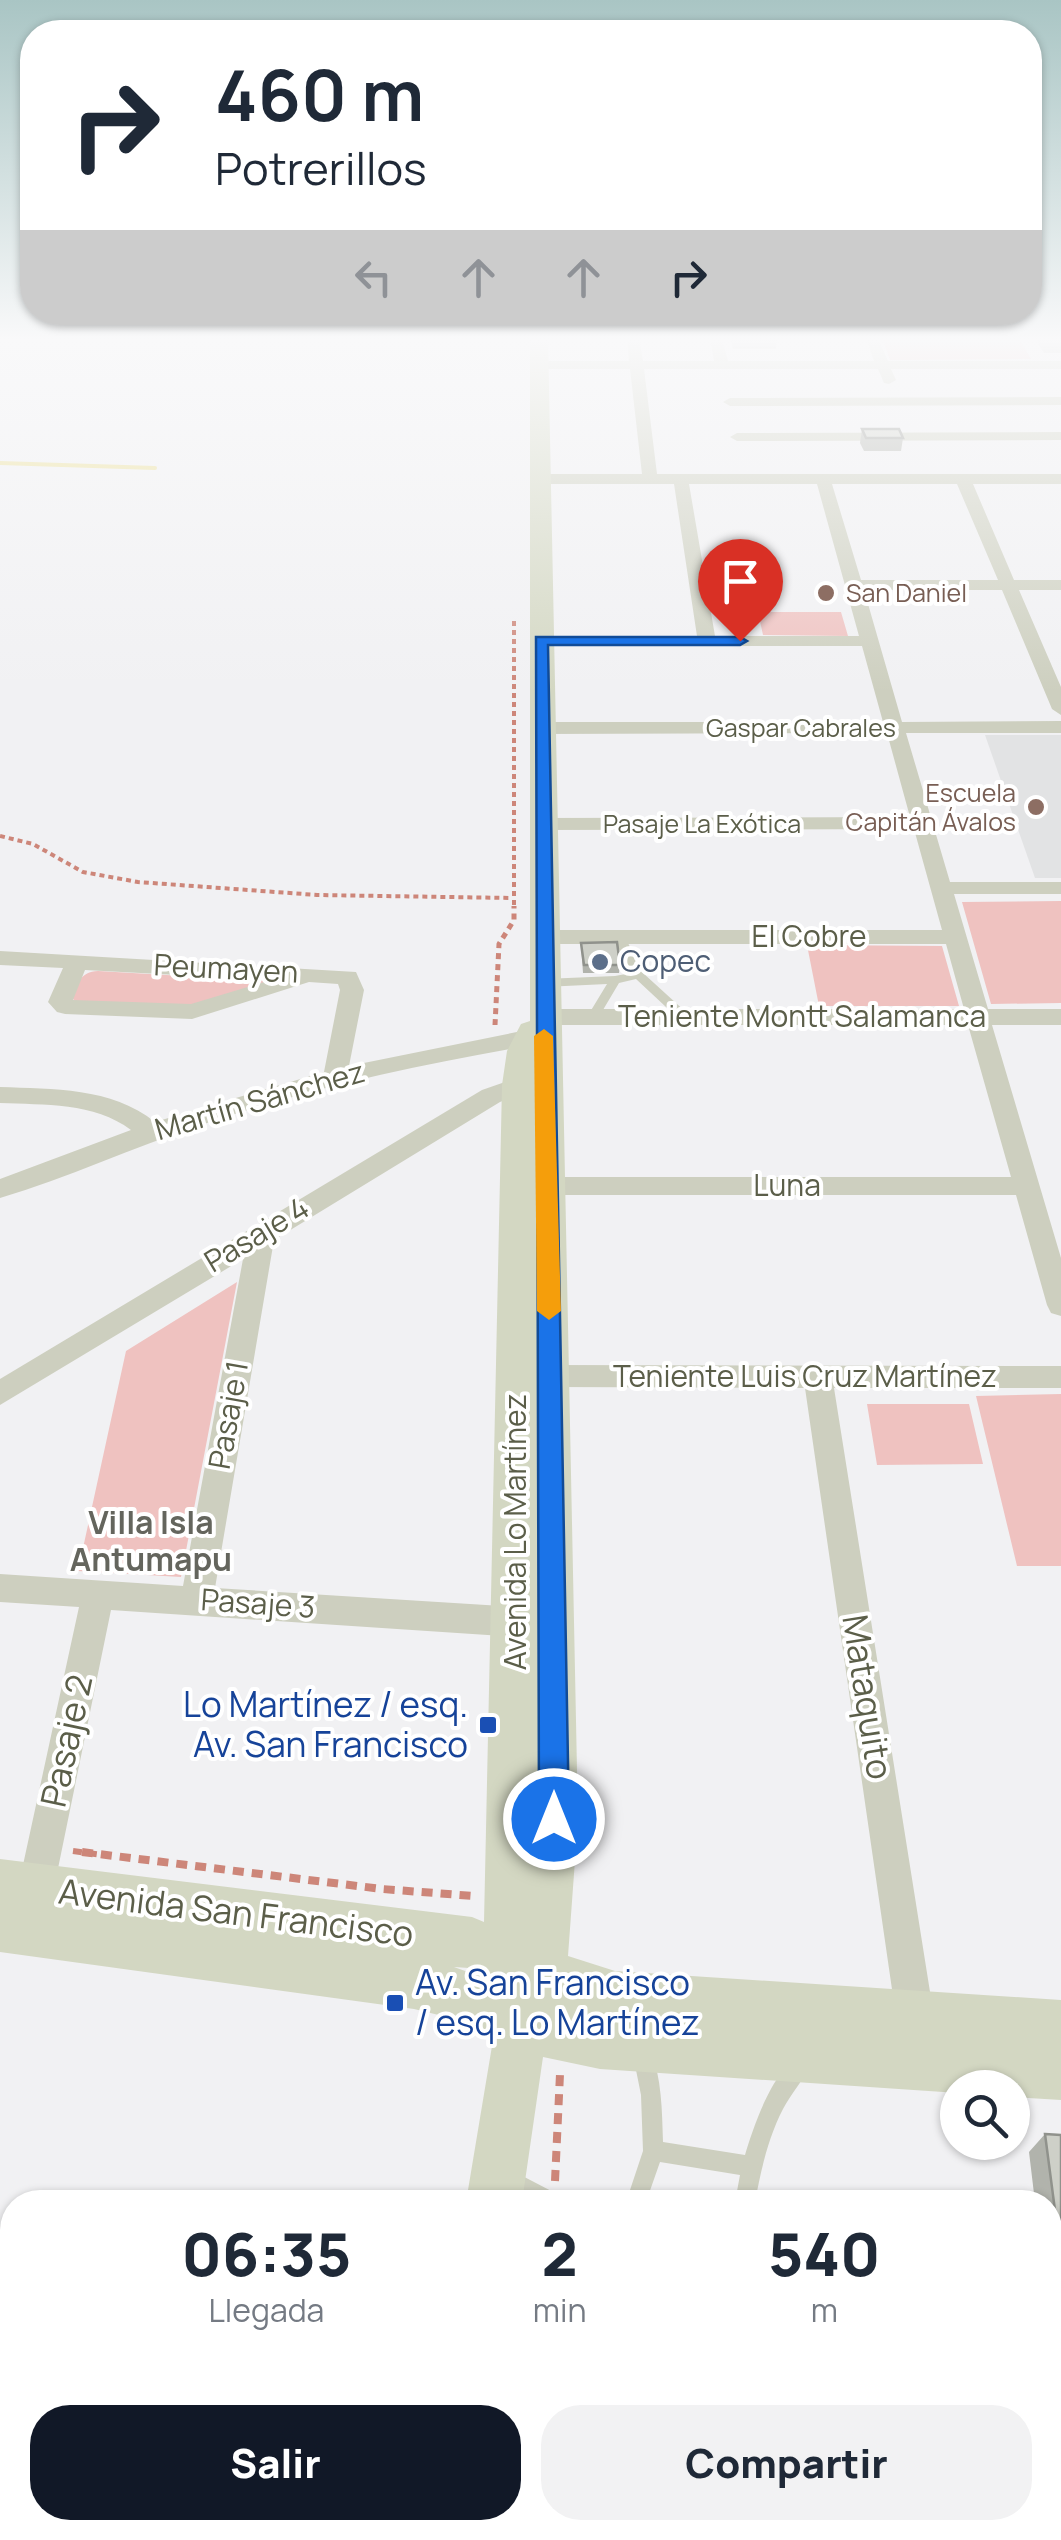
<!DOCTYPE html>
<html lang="es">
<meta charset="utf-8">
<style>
body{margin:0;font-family:Manrope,sans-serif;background:#f2f2f3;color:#1f2937;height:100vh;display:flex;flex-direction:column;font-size:38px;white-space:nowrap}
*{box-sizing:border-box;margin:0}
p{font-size:32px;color:#747a83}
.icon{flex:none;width:55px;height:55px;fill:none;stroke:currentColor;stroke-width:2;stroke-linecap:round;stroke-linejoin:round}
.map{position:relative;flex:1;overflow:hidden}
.details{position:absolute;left:0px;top:2190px;width:1062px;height:350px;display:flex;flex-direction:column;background:#fff;border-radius:40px 40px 0 0;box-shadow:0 2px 8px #0004}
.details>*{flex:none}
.top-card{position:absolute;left:20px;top:20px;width:1022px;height:305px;border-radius:40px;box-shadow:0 2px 8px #0004;background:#fff;color:#1f2937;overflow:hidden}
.tools{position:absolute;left:940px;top:2070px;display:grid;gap:20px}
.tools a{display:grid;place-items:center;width:90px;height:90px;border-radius:50%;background:#fff;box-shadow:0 2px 8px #0004;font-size:50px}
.pin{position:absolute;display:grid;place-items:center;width:85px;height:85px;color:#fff;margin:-102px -42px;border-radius:50% 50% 50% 0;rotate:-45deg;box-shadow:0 0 10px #0007}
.pin .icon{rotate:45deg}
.me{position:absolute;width:110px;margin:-55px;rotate:0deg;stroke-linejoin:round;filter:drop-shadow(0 0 8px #0008)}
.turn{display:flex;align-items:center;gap:35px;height:210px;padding:0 30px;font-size:45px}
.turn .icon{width:130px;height:130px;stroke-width:2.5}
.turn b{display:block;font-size:70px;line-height:85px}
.lanes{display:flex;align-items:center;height:95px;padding:0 30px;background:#0003;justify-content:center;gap:50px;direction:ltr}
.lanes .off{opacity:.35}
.eta{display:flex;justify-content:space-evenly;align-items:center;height:170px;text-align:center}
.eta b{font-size:60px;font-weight:800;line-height:70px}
.button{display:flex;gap:20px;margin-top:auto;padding:20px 30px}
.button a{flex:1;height:115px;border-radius:40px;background:#111827;color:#fff;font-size:40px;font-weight:800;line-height:115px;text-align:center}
.button a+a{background:#f2f2f3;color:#1f2937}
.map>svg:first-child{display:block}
.education{fill:#e2e3e4}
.green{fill:#efc2c0}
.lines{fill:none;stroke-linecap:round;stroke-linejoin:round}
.stream{stroke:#ebde8e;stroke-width:4}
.path-far3{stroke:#cd8679;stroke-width:4;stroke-dasharray:5 4;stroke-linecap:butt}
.path-far2{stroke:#cd8679;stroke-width:5;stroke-dasharray:6 5;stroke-linecap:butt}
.path-far1{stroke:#cd8679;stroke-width:6;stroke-dasharray:9 6;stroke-linecap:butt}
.path{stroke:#cd8679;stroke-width:8;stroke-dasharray:11 8;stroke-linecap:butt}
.lane{fill:#cdcfbf;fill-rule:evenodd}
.street{fill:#cdcfbf;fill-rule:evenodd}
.secondary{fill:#d3d7c2;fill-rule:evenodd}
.wall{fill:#b1b3ac}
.building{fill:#ced0c8;stroke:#90928c;stroke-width:2.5}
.route{fill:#1a73e8;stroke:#114b97;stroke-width:2.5}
.slow{fill:#f59e0b}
.education-dot{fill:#8d6e63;stroke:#fff;stroke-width:4}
.service-dot{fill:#5c6f8a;stroke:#fff;stroke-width:4}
.transit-dot{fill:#1a4fb4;stroke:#fff;stroke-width:4}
.labels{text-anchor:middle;stroke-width:8;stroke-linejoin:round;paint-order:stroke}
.far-education-label{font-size:25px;fill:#785e54;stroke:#fff;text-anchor:start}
.far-street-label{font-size:25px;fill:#5b5e49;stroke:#fff}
.street-label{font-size:30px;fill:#5b5e49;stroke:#fff}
.service-label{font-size:30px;fill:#4e5e75;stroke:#fff;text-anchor:start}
.neighbourhood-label{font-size:32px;font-weight:bold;fill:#64655d;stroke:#fff}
.near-street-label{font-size:35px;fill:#5b5e49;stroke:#fff}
.near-transit-label{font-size:35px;fill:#164399;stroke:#fff;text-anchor:end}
</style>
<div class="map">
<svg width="1061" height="2540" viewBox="0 0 1061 2540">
<rect width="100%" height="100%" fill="#f1f1f3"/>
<path class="education" d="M985,735h76v143h-26z"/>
<path class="green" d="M882,338h137l12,21 -141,1z
M758,612h83l7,24 -85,-1z
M1061,901v102l-70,1 -29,-102z
M807,945l135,1 17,60h-140z
M98,971l172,10 -80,25 -113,-3 -5,-5c6,-15 8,-26 26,-27z
M237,1282l-56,295 -103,-6 48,-220z
M1061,1394v172h-44l-41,-170z
M867,1404h102l14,60 -106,1z"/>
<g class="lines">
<path class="stream" d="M0,463l155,5"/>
<path class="path-far3" d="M514,621v288
M0,836l33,8 50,28 55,10 179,13 195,3"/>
<path class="path-far2" d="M495,1025l4,-81 15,-24v-14"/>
<path class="path-far1" d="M73,1851l29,4"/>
<path class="path" d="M82,1852l300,37 92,7
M555,2181l5,-107
M538,2528v12"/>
<path class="lane" d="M619,934l6,3 18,36 45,41 2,3 -2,3h-8l-44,-41 -17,4 -22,37 -4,1 -6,-4 20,-33 -63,3 -6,-4 6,-4 71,-3 16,-3 -18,-36z
M643,2045l7,3c12,30 12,63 13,94l82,13c8,-27 28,-86 54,-98l7,3 3,7c-7,15 -18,27 -26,42 -15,29 -22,61 -28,93h-20l5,-27 -80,-13 -14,40h-20l17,-51 -2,-56 -8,-40 3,-7z
M509,2169l50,26 3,7c-22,0 -52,0 -63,-23l3,-7z"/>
<path class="street" d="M627,338h12l4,23h71l-4,-23h12l6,23h146l-8,-23h12l10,23h173v8h-170l5,11 -7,4 -5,-1 -6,-14h-234l13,105h404v10h-88l41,96h47v10h-42l42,97v28l-9,-6 -50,-119h-138l38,132 159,-1v12h-155l44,149h111v12h-107l34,115h73v16h-69l69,233v58l-10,-3 -4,-8 -31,-110h-469l-9,-2 -4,-7 4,-7 9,-2h464l-43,-152h-425l-12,-8 12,-8h421l-18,-65h-403l-11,-7 11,-7h399l-28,-101 -372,1 -10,-6 10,-6 368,-1 -23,-84 -346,1 -10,-6 10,-6h342l-21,-76h-321l-9,-5 9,-5h156l-23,-152h-134l-8,-5 8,-5h102l-12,-105h-91l-7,-4 7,-4h90zM689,484h128l42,152h-144zM832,484h125l41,96h-137z
M1061,397v8l-331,1 -7,-4 7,-4z
M1061,432v8l-324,1 -7,-4 7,-4z
M0,951l356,21 8,18 -15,76 178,-36 12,8 -12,8c-111,19 -220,43 -326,79 -68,22 -133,53 -201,73v-19l131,-49c-37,-28 -87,-25 -131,-27v-16c53,2 111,0 155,35l169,-50 16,-82 -2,-6 -29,-2 -117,37 -127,-5 -8,-2 -9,-10 15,-34 -63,-3zM85,970l186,10 -80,24 -118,-4z
M519,1077l9,2 3,6 -3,6 -28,11 -226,138 -59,348 301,19 12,5 4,10 -4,10 -12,5 -405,-27 -57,278 -5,13 -13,5 -13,-5 -5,-13 61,-281 -79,-5v-28l183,12 60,-327 -243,146v-26l482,-289z
M550,1365l511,1v22h-227l100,629 -5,14 -14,5 -14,-5 -5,-14 -91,-629 -255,-1 -10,-3 -5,-8 5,-8z
M0,2238l12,1v42l-12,-1z
M0,2340l12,1v44l-12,-1z
M12,2509v19h35l-3,12h-44l7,-29z"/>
<path class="secondary" d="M530,338h18l30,1481 -10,137 47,15 446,29v100l-49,-3v-9h-54v5l-358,-24 -57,-12 -21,145h-56l27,-162 -42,-22 -37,-9 -414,-57v-93l472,58 12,5 18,-837 5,-34 14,-27 9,-3zM454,1967l15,1 10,8z
M442,2528h64v12h-64z"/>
</g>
<path class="wall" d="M730,338h47l-1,11h-43z
M1035,338h26v15h-17z
M862,429l41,9 -2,13h-37l-4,-8z
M581,943l39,22 -1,8h-36z
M1045,2134l16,1v270l-11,-87v-116h-15l-6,-50z"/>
<path class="building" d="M862,429h37l4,9h-37z
M617,942l3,23h-36l-3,-22z
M1045,2134l16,1v121z"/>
<linearGradient id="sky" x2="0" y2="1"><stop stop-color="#a9c5c4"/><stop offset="0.49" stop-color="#f9f9fa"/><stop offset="1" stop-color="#f9f9fa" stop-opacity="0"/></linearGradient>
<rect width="1061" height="693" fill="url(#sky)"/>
<path class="route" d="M536,637h204l7,4 -7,4h-192l21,1174 -5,10 -10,5 -11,-5 -4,-10z"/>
<path class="slow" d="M544,1029l9,7 8,275 -12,9 -12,-9 -3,-275z"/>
<g class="education-dot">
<circle cx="826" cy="593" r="10"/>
<circle cx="1036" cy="807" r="10"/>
</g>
<circle class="service-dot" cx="600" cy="962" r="10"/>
<g class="transit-dot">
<rect x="478" y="1715" width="20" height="20" rx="5"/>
<rect x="385" y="1993" width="20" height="20" rx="5"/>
</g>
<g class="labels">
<g class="far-education-label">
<text x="846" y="602">San Daniel</text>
<text x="1016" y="802" text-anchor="end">Escuela<tspan x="1016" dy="29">Capitán Ávalos</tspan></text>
</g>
<g class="far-street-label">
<text x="801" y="737">Gaspar Cabrales</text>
<text x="702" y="833">Pasaje La Exótica</text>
</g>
<g class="street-label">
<text x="809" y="947">El Cobre</text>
<text transform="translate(226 969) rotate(3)" y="10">Peumayen</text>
<text x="802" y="1027">Teniente Montt Salamanca</text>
<text transform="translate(260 1101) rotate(-16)" y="10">Martín Sánchez</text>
<text x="787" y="1196">Luna</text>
<text transform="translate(257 1235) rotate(-31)" y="10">Pasaje 4</text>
<text x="805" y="1387">Teniente Luis Cruz Martínez</text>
<text transform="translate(229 1415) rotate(-80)" y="10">Pasaje 1</text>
<text transform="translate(516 1532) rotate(-90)" y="10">Avenida Lo Martínez</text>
<text transform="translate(258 1604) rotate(4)" y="10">Pasaje 3</text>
</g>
<g class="service-label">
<text x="620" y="972">Copec</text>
</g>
<g class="neighbourhood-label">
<text x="151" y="1534">Villa Isla<tspan x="151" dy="37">Antumapu</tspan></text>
</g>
<g class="near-street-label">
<text transform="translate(867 1697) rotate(81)" y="12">Mataquito</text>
<text transform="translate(67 1741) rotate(-78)" y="12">Pasaje 2</text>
<text transform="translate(236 1913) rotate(7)" y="12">Avenida San Francisco</text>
</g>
<g class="near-transit-label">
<text x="468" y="1717">Lo Martínez / esq.<tspan x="468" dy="40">Av. San Francisco</tspan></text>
<text x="415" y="1995" text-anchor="start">Av. San Francisco<tspan x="415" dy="40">/ esq. Lo Martínez</tspan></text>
</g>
</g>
</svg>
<div class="tools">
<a><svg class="icon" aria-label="search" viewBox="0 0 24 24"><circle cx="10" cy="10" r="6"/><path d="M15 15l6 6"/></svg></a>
</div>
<div class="pin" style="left:740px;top:641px;background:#d93025"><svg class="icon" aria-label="arrive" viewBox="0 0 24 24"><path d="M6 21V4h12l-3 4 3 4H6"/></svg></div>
<svg class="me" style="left:554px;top:1819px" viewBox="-20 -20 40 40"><circle r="17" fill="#1a73e8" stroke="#fff" stroke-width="3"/><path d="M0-11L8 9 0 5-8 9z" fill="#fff"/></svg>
<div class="top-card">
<div class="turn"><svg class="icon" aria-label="right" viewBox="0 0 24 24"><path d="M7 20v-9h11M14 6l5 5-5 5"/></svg><div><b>460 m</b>Potrerillos</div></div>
<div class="lanes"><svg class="icon off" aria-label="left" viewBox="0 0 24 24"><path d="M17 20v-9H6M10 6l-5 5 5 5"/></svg><svg class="icon off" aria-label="ahead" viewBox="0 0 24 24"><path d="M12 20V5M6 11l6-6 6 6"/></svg><svg class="icon off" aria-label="ahead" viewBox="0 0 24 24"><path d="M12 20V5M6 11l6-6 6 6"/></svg><svg class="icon" aria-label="right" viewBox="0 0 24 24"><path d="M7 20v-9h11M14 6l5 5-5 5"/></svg></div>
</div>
<section class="details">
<div class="eta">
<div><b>06:35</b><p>Llegada</p></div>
<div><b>2</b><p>min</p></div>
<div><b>540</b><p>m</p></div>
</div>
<div class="button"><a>Salir</a><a>Compartir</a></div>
</section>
</div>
